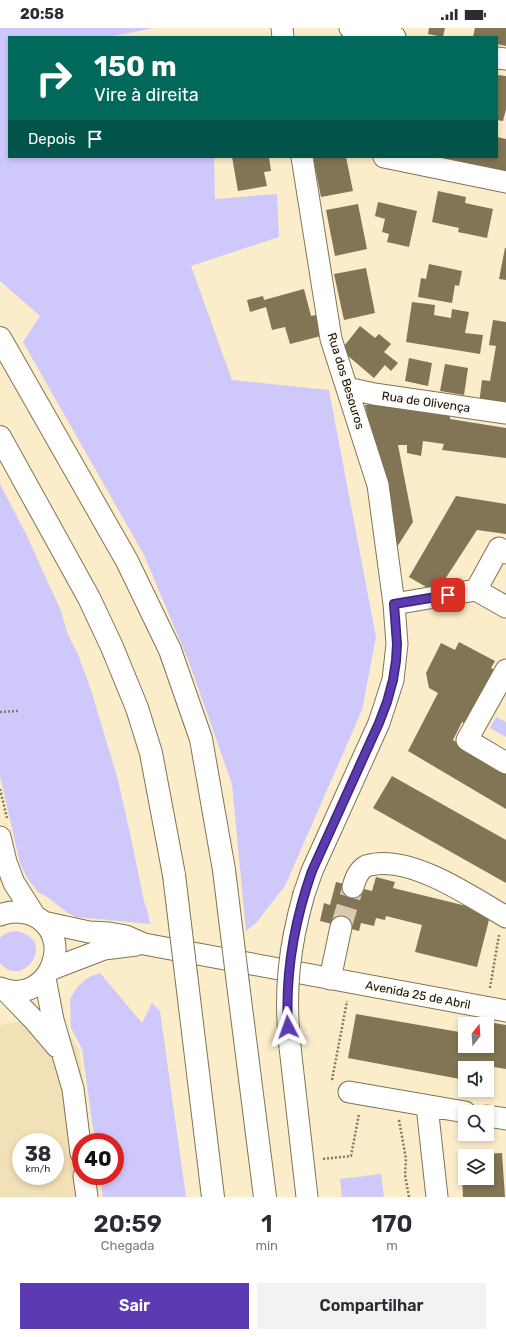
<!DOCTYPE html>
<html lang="pt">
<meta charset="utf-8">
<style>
body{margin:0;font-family:Rubik,sans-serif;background:#f2f2f3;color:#2b2b33;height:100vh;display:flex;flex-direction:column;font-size:15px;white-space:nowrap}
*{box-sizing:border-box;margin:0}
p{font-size:13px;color:#7c7c81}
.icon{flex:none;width:22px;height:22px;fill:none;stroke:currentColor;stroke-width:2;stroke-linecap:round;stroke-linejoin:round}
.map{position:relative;height:1169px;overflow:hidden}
.side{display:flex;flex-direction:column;background:#fff;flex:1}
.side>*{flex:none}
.banner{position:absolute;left:8px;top:8px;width:490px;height:122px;border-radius:0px;box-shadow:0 2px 6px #0003;background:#00695c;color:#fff;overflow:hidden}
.needle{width:26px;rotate:17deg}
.tools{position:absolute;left:458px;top:989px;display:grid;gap:8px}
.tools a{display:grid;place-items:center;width:36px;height:36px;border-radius:0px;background:#fff;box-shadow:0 2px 6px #0003;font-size:20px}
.speed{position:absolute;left:12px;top:1105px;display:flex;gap:8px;font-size:20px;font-weight:700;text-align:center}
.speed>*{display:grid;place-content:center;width:52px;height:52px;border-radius:50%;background:#fff;box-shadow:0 2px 6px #0003;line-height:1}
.speed small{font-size:10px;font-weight:400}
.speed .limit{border:6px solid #d22;background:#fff;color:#111}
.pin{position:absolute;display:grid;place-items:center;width:34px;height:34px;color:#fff;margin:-17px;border-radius:8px;box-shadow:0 2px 6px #0006}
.me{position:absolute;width:44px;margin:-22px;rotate:356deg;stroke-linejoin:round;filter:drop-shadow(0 0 3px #0008)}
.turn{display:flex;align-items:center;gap:14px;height:84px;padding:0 20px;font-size:18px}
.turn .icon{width:52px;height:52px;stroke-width:2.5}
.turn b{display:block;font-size:28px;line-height:34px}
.then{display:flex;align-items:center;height:38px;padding:0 20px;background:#0003;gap:8px;font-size:15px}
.eta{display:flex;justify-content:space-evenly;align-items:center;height:68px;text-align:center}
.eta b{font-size:24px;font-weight:600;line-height:28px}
.button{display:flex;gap:8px;margin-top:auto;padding:8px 20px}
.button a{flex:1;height:46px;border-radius:0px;background:#5c3ab2;color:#fff;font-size:16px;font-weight:600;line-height:46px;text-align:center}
.button a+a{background:#f2f2f3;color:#2b2b33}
.status{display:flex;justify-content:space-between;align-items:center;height:28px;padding:0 20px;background:#fff;direction:ltr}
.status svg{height:11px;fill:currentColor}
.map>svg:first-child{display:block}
.built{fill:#f2e0b7;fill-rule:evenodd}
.green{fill:#cfc9fb}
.building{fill:#827556;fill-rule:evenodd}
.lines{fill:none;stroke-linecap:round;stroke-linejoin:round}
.minor-tunnel{stroke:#d9cbad;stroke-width:21;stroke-dasharray:21 10;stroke-linecap:butt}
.minor-casing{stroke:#817355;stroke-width:23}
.highway-casing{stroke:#817355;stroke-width:24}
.path{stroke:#837963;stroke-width:2.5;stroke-dasharray:2 2;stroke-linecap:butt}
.minor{stroke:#fff;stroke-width:21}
.highway{stroke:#fff;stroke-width:22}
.minor-bridge-casing{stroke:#817355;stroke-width:23;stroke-linecap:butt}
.highway-bridge-casing{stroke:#817355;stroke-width:24;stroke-linecap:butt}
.minor-bridge{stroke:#fff;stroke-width:21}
.highway-bridge{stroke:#fff;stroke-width:22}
.route-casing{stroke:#3c2674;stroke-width:10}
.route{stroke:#5c3ab2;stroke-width:7}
.labels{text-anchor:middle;stroke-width:3;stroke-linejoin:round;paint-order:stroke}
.street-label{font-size:12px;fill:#161106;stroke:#fdfaf3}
</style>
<div class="status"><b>20:58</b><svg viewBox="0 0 49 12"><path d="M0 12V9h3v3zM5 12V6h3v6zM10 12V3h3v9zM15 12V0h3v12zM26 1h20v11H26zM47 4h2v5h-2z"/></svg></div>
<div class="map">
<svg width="506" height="1169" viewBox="0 0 506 1169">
<rect width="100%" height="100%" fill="#fbecca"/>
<path class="built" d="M58,987l21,35 12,92h-10v34h14l3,21h-98v-172zM21,1114h34v34h-34z"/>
<path class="green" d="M0,0h154l-46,9h-99v120h205l1,42 62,-5 2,43 -88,29 41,114 97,10 47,247 -14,73 -77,176 -29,37 -10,8 -14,-147 -43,-122 -45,-107 -121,-213 17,-26 -40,-35z
M0,456l27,52 34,75 7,24 10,19 14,39 26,87 13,58 13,63 4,12 2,11 -74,-7 -8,-4 -21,-16 -9,-5 -11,-14 -7,-15 -20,-87z
M496,689l10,5v15l-16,-9z
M16,903c43,8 7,60 -16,32v-25c4,-5 10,-6 16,-7z
M100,945l42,50 10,-20 8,8 26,186h-83l-3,-21h15v-34h-20l-13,-93 -11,-21 -1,-29 7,-12 12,-10z
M381,1146l3,23h-42l-2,-18z"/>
<path class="building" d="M429,0h16l-2,9 -15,-3z
M475,0h31v18l-9,-2v-7h-24z
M497,47l9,1v33l-3,12 -6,-1z
M497,109l9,2v34l-68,-15 59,-1z
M232,129h37l2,14 -7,1 3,14 -29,5z
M313,129h33l7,34 -32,6z
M438,163l28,6 -1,6 28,6 -6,29 -29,-6 1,-4 -27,-6z
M378,174l39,9 -8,36 -22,-5 2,-8 -7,-2 3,-13 -10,-3z
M358,176l9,45 -32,7 -9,-46z
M505,220h1v32l-7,-1z
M429,236l33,7 -3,15 -4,-1 -3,18 -34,-6 3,-19 5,1z
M366,240l9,45 -31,7 -10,-46z
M304,261l7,27 5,-1 5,21 -31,8 -5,-17 -13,3 -6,-23 -16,5 -3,-12 16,-4 1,4z
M412,274l23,3 -1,10 17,3 1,-9 17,3 -4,21 18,2 -3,19 -74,-12z
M493,292l13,2v86l-27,-4 3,-24 8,1 6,-35 -7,-1z
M360,298l15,12 4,-4 12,10 -7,8 14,11 -7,8 -6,-6 -11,13 -33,-28z
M409,330l23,5 -4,23 -23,-5z
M445,336l23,4 -4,27 -24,-4z
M388,374l62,11v6l56,9v30l-64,-8 2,-6 -21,-3 -2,15 -14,-3v-8h-9l15,77 -18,28 -30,-145z
M456,468l50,8v30l-29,-4 -41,63 -27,-16z
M459,614l36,19 -4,7 9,5 -29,54 -9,-5 -9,18 53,32v37l-98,-58 30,-58 -9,-5 -3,-15 15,-30 14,7z
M392,748l114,64v43l-133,-75z
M376,849l19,5 -2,6 98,24 -14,55 -62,-15 7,-27 -36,-9 -1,4 -9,-2 -2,8 -13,-3 -2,8 -39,-10 4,-18 6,2 6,-23 36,9z
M356,986l109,19v13h22v-22h-6l1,-3 24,4v44l-24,-4v3h-17v12l-117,-22z
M502,1125l3,44h-42l-2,-42zM465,1128h22v22h-22z"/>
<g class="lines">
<path class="minor-tunnel" d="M341,899l12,-40"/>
<defs>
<path id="minor" d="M282,0l1,9
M350,0l45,9
M497,30l9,1
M302,129l29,182 47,146 16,119 3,40 -4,36 -14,43 -67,148 -8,23
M384,129l122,25
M347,360l27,6 132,19
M506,525l-7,-5 -23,42 30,17
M394,576l82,-14
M506,642l-39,70 39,23
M0,809l6,25 8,21 21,33
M353,859c2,-8 6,-17 13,-21 2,-1 6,-1 9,-2 40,-6 97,33 131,53
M0,887c10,-4 20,-4 30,-1 49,19 19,94 -30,74
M43,894l46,10 20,1 17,3 18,8 362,67
M52,941l52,-20 32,-4
M45,950l8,42 20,69 8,64
M330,951l11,-52
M5,962l29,30 23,27
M290,1019l17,150
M349,1064l116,20
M427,1078l10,91
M487,1088l19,3
M84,1148l3,21"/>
<path id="highway" d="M0,310l127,223 43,89 31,89 23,131
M0,409l89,161 23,49 25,61 14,45 23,122
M186,946l27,223
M238,956l27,213"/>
</defs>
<use href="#minor" class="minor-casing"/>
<use href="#highway" class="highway-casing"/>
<path class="path" d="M0,684l18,-1
M0,761l7,29
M490,960l9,-53
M332,1052l15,-79
M399,1092l7,39 -1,16 4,22
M323,1131l28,-3 8,-42"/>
<use href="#minor" class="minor"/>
<use href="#highway" class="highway"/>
<defs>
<path id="minor-bridge" d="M290,1019c-6,-55 -1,-100 14,-153"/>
<path id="highway-bridge" d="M224,842l14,114
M174,847l12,99"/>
</defs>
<use href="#minor-bridge" class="minor-bridge-casing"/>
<use href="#highway-bridge" class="highway-bridge-casing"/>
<use href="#minor-bridge" class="minor-bridge"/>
<use href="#highway-bridge" class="highway-bridge"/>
</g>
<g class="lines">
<defs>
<path id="route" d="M288,999c-3,-54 6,-105 24,-156l67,-148 8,-21 6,-22 3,-19 1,-17 -3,-40 54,-9"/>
</defs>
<use href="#route" class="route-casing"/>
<use href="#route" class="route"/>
</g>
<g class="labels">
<g class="street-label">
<text transform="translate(346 353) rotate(73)" y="4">Rua dos Besouros</text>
<text transform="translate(426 374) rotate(8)" y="4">Rua de Olivença</text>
<text transform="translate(418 967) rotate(11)" y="4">Avenida 25 de Abril</text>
</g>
</g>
</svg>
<div class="tools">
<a><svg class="needle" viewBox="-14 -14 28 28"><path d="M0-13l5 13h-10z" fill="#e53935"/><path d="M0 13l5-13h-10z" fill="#7c7c81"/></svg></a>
<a><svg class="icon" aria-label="sound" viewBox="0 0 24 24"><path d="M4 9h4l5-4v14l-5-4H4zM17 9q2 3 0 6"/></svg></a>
<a><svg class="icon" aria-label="search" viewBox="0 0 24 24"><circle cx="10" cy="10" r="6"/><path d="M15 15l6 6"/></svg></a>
<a><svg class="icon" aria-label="layers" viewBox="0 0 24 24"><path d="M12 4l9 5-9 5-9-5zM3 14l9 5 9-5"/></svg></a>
</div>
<div class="speed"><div>38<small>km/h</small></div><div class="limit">40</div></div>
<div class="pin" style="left:448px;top:567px;background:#d93025"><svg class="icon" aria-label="arrive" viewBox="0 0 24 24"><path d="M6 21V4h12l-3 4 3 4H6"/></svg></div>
<svg class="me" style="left:288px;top:999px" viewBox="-20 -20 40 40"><path d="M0-17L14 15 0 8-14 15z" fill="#5c3ab2" stroke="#fff" stroke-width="4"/></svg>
<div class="banner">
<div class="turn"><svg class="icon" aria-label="right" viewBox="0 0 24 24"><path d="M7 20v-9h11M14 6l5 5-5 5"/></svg><div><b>150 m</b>Vire à direita</div></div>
<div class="then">Depois<svg class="icon" aria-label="arrive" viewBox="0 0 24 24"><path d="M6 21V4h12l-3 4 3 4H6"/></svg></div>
</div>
</div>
<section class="side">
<div class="eta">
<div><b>20:59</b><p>Chegada</p></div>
<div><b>1</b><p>min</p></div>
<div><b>170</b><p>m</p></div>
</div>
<div class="button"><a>Sair</a><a>Compartilhar</a></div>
</section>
